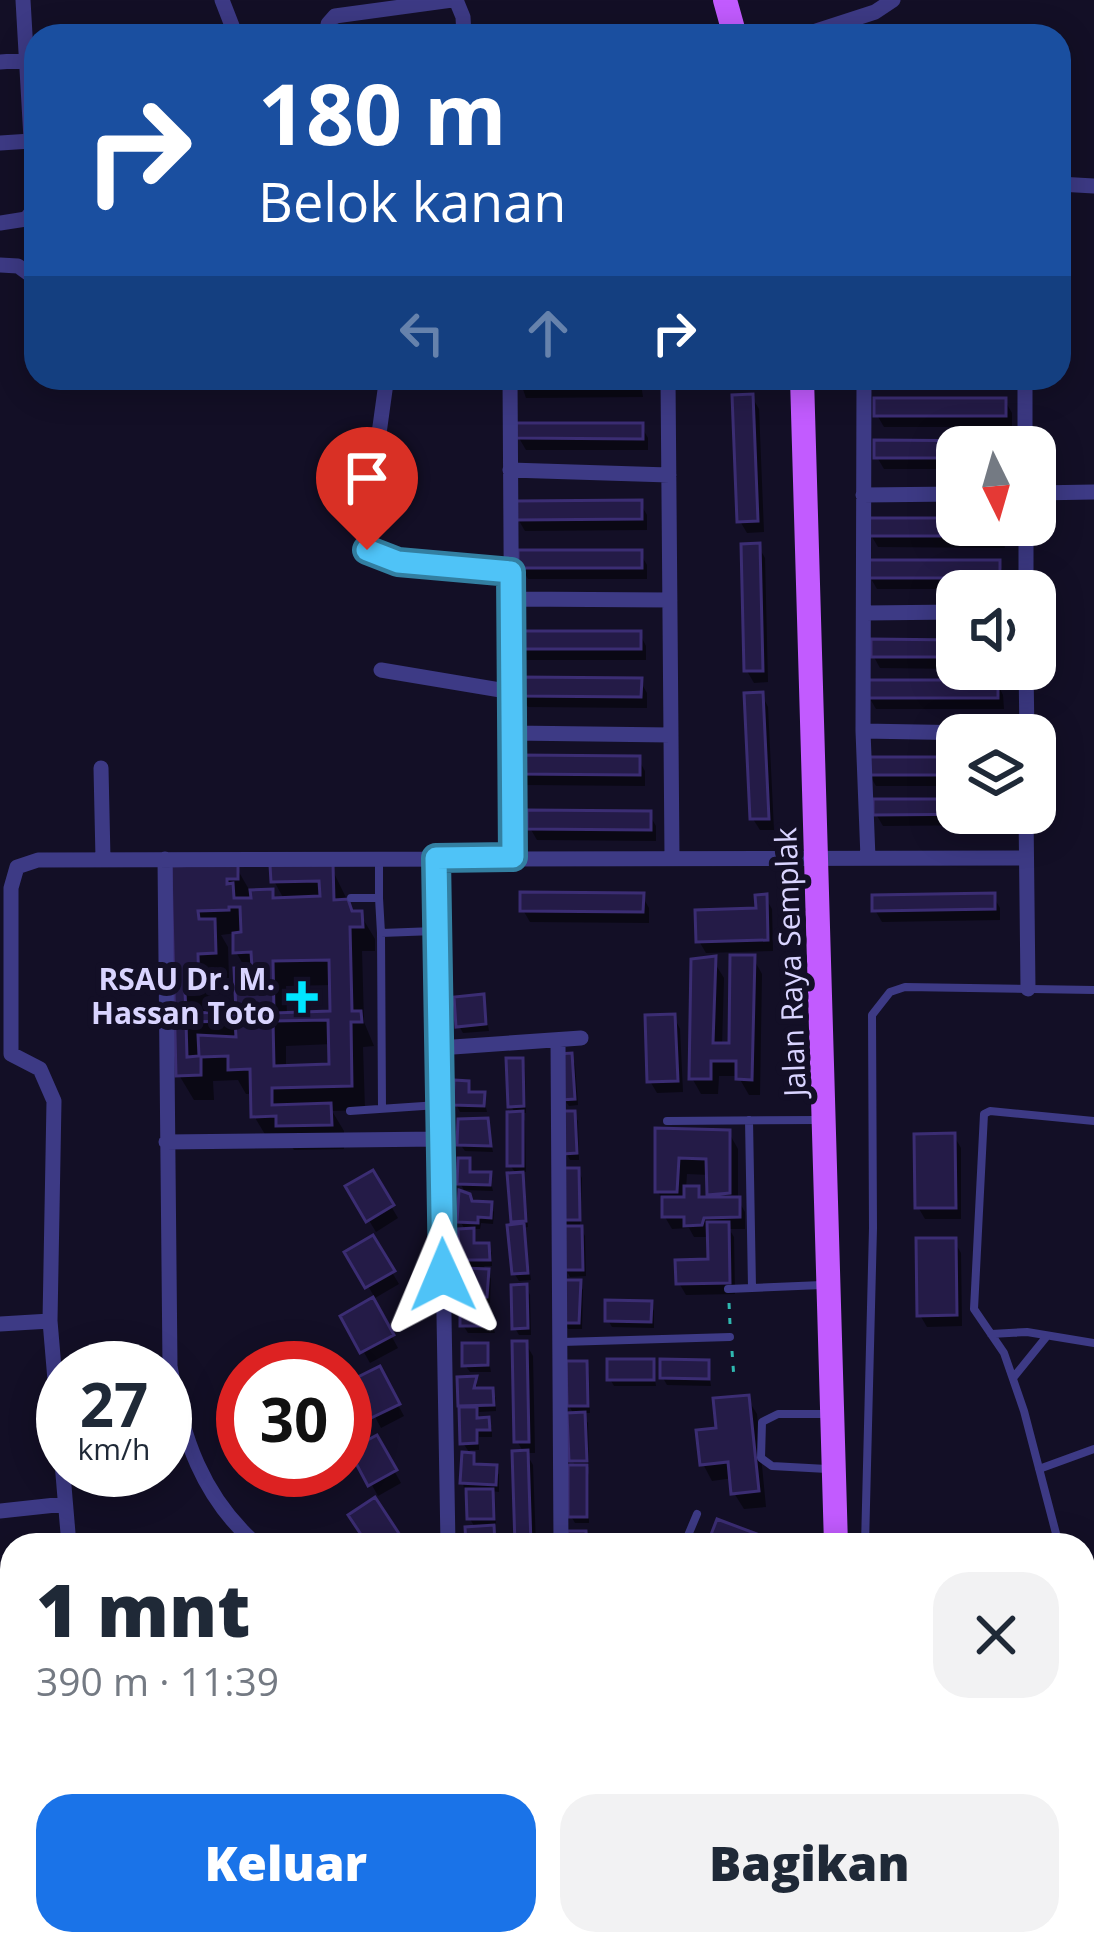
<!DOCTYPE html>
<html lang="id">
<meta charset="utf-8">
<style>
body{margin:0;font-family:"Open Sans",sans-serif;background:#f2f2f3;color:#1f2937;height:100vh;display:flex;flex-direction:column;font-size:45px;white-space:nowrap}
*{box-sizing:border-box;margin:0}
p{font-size:39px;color:#747a83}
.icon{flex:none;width:66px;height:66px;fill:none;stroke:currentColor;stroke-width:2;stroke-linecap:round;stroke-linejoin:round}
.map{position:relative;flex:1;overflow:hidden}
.details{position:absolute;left:0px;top:1533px;width:1095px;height:423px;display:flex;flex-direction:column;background:#fff;border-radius:36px 36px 0 0;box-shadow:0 6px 30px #0003}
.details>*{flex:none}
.guide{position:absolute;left:24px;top:24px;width:1047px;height:366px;border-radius:36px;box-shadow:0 6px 30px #0003;background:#1a4fa0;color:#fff;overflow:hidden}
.needle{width:78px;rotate:175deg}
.tools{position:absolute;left:936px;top:426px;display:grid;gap:24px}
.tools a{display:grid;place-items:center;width:120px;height:120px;border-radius:24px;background:#fff;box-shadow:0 6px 30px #0003;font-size:60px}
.speed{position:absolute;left:36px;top:1341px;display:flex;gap:24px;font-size:60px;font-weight:700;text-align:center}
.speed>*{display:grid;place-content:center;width:156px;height:156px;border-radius:50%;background:#fff;box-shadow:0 6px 30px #0003;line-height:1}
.speed small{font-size:30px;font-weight:400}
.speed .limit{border:18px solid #d22;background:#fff;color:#111}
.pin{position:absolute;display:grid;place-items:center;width:102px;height:102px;color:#fff;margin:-123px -51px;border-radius:50% 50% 50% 0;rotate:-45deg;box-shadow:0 0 12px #0007}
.pin .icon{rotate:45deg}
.me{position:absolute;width:132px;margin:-66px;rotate:359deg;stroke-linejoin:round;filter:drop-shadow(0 0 9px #0008)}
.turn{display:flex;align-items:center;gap:42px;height:252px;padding:0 36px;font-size:54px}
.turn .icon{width:156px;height:156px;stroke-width:2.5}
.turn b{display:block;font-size:84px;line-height:102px}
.lanes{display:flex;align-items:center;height:114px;padding:0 36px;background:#0003;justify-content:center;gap:60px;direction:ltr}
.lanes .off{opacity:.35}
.round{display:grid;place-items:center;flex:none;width:126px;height:126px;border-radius:36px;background:#f2f2f3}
.head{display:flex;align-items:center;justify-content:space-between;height:204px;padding:0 36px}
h1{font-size:72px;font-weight:800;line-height:90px}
.cta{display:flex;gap:24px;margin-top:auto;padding:24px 36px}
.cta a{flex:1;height:138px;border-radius:36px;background:#1a73e8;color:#fff;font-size:48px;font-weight:800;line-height:138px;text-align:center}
.cta a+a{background:#f2f2f3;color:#1f2937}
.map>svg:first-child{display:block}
.green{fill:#12302f}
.shadow{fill:#0007;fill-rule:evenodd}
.building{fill:#241b47;stroke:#3b2d73;stroke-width:3;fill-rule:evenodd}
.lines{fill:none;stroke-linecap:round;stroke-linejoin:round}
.path{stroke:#2fb8b0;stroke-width:3;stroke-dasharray:6 9;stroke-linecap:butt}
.lane{stroke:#3d3a85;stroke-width:8}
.street{stroke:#3d3a85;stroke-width:15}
.secondary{stroke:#6f6bff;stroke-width:21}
.primary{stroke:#c25bff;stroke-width:24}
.route-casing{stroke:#337fa1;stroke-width:30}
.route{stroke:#4fc3f7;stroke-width:21}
.poi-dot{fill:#00e5ff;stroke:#130f26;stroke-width:4.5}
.labels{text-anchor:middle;stroke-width:12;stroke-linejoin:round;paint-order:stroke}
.street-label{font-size:30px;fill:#d9d4ff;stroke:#130f26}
.poi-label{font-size:30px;font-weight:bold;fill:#d9d4ff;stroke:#130f26;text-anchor:end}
</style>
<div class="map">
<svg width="1094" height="1954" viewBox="0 0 1094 1954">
<rect width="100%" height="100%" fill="#130f26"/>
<path class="green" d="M605,1944h148l1,10h-148z"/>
<path class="shadow" d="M519,378h121l3,19 -117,1z
M739,378h16v6h-12z
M752,397l7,12 5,123 -17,1 -7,-12z
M1005,401l7,12v14h-128l-7,-12z
M641,426l7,12v12h-122l-7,-12z
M877,443l127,1 2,3h-49v22h-73l-7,-12z
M640,503l7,12v15l-122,1 -7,-12z
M957,521v4h43l5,23 -127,-1 -7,-12z
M758,546l7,12 3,124 -14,1 -7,-12z
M640,553l7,12v14h-119l-7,-12z
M998,563l7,12v14h-128l-7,-12z
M640,634l6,12v14h-121l-7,-12z
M957,643v26l-77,-1 -6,-11z
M640,681l7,12v15l-119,-1 -7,-12z
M997,683l6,12 1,14h-128l-7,-12z
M762,695l6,12 6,123h-14l-7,-11z
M638,759l7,12v15l-119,-1 -7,-12z
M957,760v26h-81l-7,-12z
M957,802v11h43v12l-117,1 -7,-12z
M649,814l7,12v15l-119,-1 -7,-12z
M236,867l15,26 20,-1 5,9h9l-11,-20 57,-14 23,47h6l15,25v12h-13l2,71 10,24 -11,1 2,63 -33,1 12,20v18l-50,1 -6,-10 -19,1 -15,-25v-22h-8l-8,-14 -25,1 1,19h-20l-15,-25 -5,-206zM236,933v19l11,19 -8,44 -27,1 -1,-38h18l-1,-31 -7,-12zM332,985l1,29 -46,2 -1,-30zM332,1044v23l-46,1v-22z
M642,896l7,12v15l-119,-1 -7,-12z
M993,896l7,12v12l-118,2 -7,-12z
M765,897l7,12 1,42 -67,2 -7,-12 60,-30z
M753,958l9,16 -2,121h-11l-11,-19h-19l-1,18h-17l-9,-16 22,-116 10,16 -2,68h9z
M483,997l6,34 -26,2 -4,-7z
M674,1017l6,12 3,63 -26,1 -7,-12z
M571,1056l4,8 3,41 -9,1 -5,-7z
M521,1061l4,7 1,45h-6l5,8 1,51h-7l6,10 3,45 -5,1 8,52 -12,1 -5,-8 3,-98 -7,-10 6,-51 -5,-8z
M467,1084l4,11h12l4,17h-27l-4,-8z
M574,1114l4,7 1,39h-9l-4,-7z
M486,1121l7,31 -28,-1 -5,-7z
M658,1131l71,2 9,16v51l7,12v17h-16l5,8 1,57 -49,1 -7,-12 32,-21v-25h-17l-5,-9 -17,1 -7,-12v-13l-7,-12zM687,1174l23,1 3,25h-9l-7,-11h-11z
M954,1136l7,12v71h-36l-7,-12z
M468,1161l4,14h17l4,16 -29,-1 -4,-7z
M578,1171l4,7 -2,49 5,9 1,40 -16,1 -4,-8 2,-40 -5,-9z
M372,1174l26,44 -22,14 -27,-45z
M472,1204l18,1 4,7 -1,12 -12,-1 -1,6h-9l5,17h12l4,7v13h-8l7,13 -1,24 -23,-1 -4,-7 6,-24 -7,-11 4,-29 -6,-10z
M372,1239l27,45 -24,14 -26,-45z
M954,1241l7,12 1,73 -35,1 -7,-12z
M579,1283l4,7 -1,39h-14l-4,-7z
M526,1287l4,8 1,40h-12l-4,-7z
M372,1301l26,47 -28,15 -26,-46z
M650,1304l4,7v17l-42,-1 -4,-7z
M470,1309l4,12h17l4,12h-27l-5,-8z
M526,1344l7,12 2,97h-9l7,12 3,80h-18l6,-92 -7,-12z
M486,1346l5,26h-21l-5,-7z
M652,1362l4,24h-42l-4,-7z
M707,1363l4,23 -44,-1 -4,-7z
M585,1364l4,8 1,41h-8l6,10 1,44h-4l4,8v48h-14l-4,-7 6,-48 -5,-8 3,-44 -6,-10z
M379,1370l25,46 -23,12 -25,-47z
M476,1379l2,12h13l5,7v13l-17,1 1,9h8l4,7v9h-13v13h-9l7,17 18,1 4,7v17l-8,-1 4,8 1,26h-5l6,20h-28l7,-16 -6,-10 -7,-36 8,-28 -8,-12 -3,-63z
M747,1398l10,16 9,93 -22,2 -10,-16 -1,-15 -21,3 -9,-17 16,-33z
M376,1439l25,44 -23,13 -25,-45z
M1083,1802h11v111h-11z"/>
<path class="building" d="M516,378h122v7l-122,2z
M753,394l5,127 -21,1 -5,-127z
M874,398h132v18h-132z
M516,423h127v16l-127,-1z
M874,440l132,1v6h-49v11h-83z
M642,500v19l-127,1v-19z
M868,518h89v7h43v11h-132z
M760,543l3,128h-19l-3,-127z
M518,550h124v18h-124z
M867,560h133v18h-133z
M515,631h126v18h-126z
M871,639l86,1v17h-86z
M518,677l124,1 -1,19 -123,-1z
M866,680h132v18h-132z
M763,692l6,127h-19l-6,-126z
M517,755l123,1v19l-124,-1z
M866,757h91v18h-91z
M873,799h84v14l38,1 -122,1z
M527,810l124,1v19l-124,-1z
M238,864v15h-11v5l6,-1 1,15h17l-1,-8 23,-1v9l47,-2 -1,-15 -48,1 -1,-17 63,-1 1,36 14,-1 4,12h10l1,16h-13l2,84h9l1,11h-11l1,64 -80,2v17l59,-2 1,22 -56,1v-10l-25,1 -1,-48 -22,1v-14l-27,1v18l-25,1 -5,-210zM229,907h11l1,25 -8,1v20l18,-1 1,16h-18l2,44 -50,1 -1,-21 14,-1 -1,-37 18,-1 -1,-34h-16l-1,-8 31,-1zM329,960l1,51 -56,2 -1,-52zM328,1020l1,44 -55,2 -1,-45zM235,1021l1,16 -38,-2 1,21 -12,1 -1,-35z
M520,892l124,1 -1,19 -123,-1z
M995,893v16l-123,2v-16z
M767,894l1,46 -72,2 -1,-32 61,-2 -1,-13z
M730,955h25l-3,125 -16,-1v-18h-25v18h-22l2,-120 25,-3 -3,87h16z
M484,994l2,30 -30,3 -2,-30z
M675,1014l3,67 -31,1 -2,-67z
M572,1053l3,46 -14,1 -3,-46z
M506,1058h17l1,48 -16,1z
M454,1080l15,1v11h16l-1,14 -31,-1z
M523,1111v55h-16v-54z
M561,1111h14l2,42 -14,1z
M488,1118l3,28 -34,-1 1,-26z
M655,1128l75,2v63l-23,2 -1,-36 -27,-1 -2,34h-22z
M955,1133l1,75h-41l-1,-74z
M458,1158h12v14h21l-1,13 -33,-1z
M560,1168h19l1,52h-20z
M373,1170l21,35 -28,17 -21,-36z
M523,1172l3,49 -15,1 -4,-49z
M684,1186h15v11h41v20l-36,1 -2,7 -18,1v-9h-22v-20h22z
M459,1190l11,4 2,7 20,1 -1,16 -13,-1v6l-21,-1z
M707,1222h22l1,61 -54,1 -1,-24 33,-1z
M524,1223l4,50 -16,1 -5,-49z
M562,1226h20l1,44h-20z
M474,1228v15h15l1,17h-31l-1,-31z
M373,1235l22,36 -30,17 -21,-36z
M916,1238h40l1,77 -40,1z
M462,1268l27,1 -2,28 -27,-1z
M562,1280h19l-2,43h-18z
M527,1284l1,44 -16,1 -1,-44z
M373,1297l21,38 -34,18 -20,-37z
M605,1300l47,1 -1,21 -46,-1z
M460,1306h11v12h21l1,8h-33z
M512,1341h15l2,101h-15z
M462,1343h26v22l-26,1z
M607,1359h47v21h-47z
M660,1359l49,1v19l-49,-1z
M566,1361h21l1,45h-21z
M380,1366l20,38 -29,14 -19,-38z
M477,1376l-3,12h19l1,17 -36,1 -1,-29z
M749,1395l10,96 -28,3 -3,-32 -28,3 -4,-35 20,-2 -3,-30z
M459,1407h18v11l12,-1 1,13h-13v13l-17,1z
M585,1412l2,49h-18l-2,-48z
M377,1435l20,35 -29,16 -19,-36z
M528,1450l3,95h-16l-3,-94z
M462,1452l12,1v11l23,1 -1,20 -36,-2z
M568,1465h19v52h-19z
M466,1489h27l1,30h-27z
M375,1497l25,38 -15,10h-17l-20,-30z
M717,1519l69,26h-79z
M494,1525l1,20h-29l-1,-18z
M567,1531h19l1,14h-19z
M1083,1799h11v98l-11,1z"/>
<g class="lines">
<path class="path" d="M729,1303l1,21
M732,1351l2,28"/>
<path class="lane" d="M351,898h28l2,35 54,-2
M379,898v-32
M381,933l1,175
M350,1111l88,-6
M749,1120l3,167
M667,1121l151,-1
M728,1289l94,-4
M991,1334l36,-2 67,11
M562,1342l168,-5
M1013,1378l34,-42
M826,1414h-48l-16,8 -1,36 11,8 55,3
M1039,1469l55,-20
M684,1545l13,-31
M865,1545l8,-317 -1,-213 18,-23 15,-5 189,3
M1059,1545l-35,-134 -20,-58 -30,-44 10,-195 6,-3 104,10
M0,1602l12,-1
M961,1944v10
M413,1954l19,-10
M1047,1954v-10"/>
<path class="street" d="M222,0l14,36
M456,0l7,17 1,19
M328,36v-12l7,-8 117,-16
M801,36l74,-24 18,-12
M0,62l26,-2
M0,143l31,-2
M1059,184l35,2
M0,223l26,-4 9,-11 -12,-208
M0,265l18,1 18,13
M510,378l3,479
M668,378l4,479
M864,378l-1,353 5,127
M1025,378v69
M386,383l-19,137v30c27,21 108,18 144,21
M510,470l159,5
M1035,493l59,-1
M863,495l94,-1
M1026,525v66
M511,599l159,1
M865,613l92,-1
M1026,669l1,66
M381,670l131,22
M863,731l164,3
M512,733l159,2
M101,768l2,91
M1026,813l2,176
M436,858l12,687
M165,859l5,507c12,71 32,131 87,179
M558,1041l3,504
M439,1048l142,-10
M166,1142l274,-3
M0,1324l50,-3
M0,1511l65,-7
M69,1545l-19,-224 4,-220 -14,-32 -29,-15v-166l6,-21 21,-7 988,-2
M0,1689l12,-1
M12,1895l-5,1 5,18
M20,1944l3,10
M437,1954l2,-10"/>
<path class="secondary" d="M334,1954l22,-10"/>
<path class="primary" d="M725,0l10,36
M802,378l34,1167
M846,1944v10"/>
</g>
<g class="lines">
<defs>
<path id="route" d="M367,550l31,12 113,10 2,285 -77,1 7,417"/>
</defs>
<use href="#route" class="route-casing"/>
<use href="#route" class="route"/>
</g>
<path class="poi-dot" d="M296 979h12v12h12v12h-12v12h-12v-12h-12v-12h12z"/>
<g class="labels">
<g class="street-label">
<text transform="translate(791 962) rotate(-92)" y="10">Jalan Raya Semplak</text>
</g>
<g class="poi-label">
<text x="275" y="990">RSAU Dr. M.<tspan x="275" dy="34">Hassan Toto</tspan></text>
</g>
</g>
</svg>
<div class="tools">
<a><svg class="needle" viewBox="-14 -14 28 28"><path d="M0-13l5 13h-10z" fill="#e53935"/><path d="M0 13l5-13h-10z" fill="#747a83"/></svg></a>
<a><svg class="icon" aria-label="sound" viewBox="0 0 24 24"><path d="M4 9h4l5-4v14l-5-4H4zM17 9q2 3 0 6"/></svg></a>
<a><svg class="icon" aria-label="layers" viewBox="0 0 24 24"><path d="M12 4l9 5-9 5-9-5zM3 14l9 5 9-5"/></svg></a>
</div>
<div class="speed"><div>27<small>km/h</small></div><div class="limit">30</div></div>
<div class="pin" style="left:367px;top:550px;background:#d93025"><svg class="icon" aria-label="arrive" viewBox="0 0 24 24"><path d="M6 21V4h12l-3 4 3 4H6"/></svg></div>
<svg class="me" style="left:443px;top:1275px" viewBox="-20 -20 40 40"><path d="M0-17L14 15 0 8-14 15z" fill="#4fc3f7" stroke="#fff" stroke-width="4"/></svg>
<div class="guide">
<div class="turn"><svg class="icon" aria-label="right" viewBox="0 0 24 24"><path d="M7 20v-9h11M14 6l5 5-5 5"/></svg><div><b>180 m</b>Belok kanan</div></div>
<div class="lanes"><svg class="icon off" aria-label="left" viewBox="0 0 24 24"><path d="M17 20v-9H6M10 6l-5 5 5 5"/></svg><svg class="icon off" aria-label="ahead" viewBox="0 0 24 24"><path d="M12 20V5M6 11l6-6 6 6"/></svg><svg class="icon" aria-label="right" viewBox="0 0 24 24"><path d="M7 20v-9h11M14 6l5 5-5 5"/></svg></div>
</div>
<section class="details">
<div class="head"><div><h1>1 mnt</h1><p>390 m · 11:39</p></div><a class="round"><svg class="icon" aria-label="close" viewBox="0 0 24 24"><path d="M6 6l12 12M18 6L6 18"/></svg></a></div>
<div class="cta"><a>Keluar</a><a>Bagikan</a></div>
</section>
</div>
